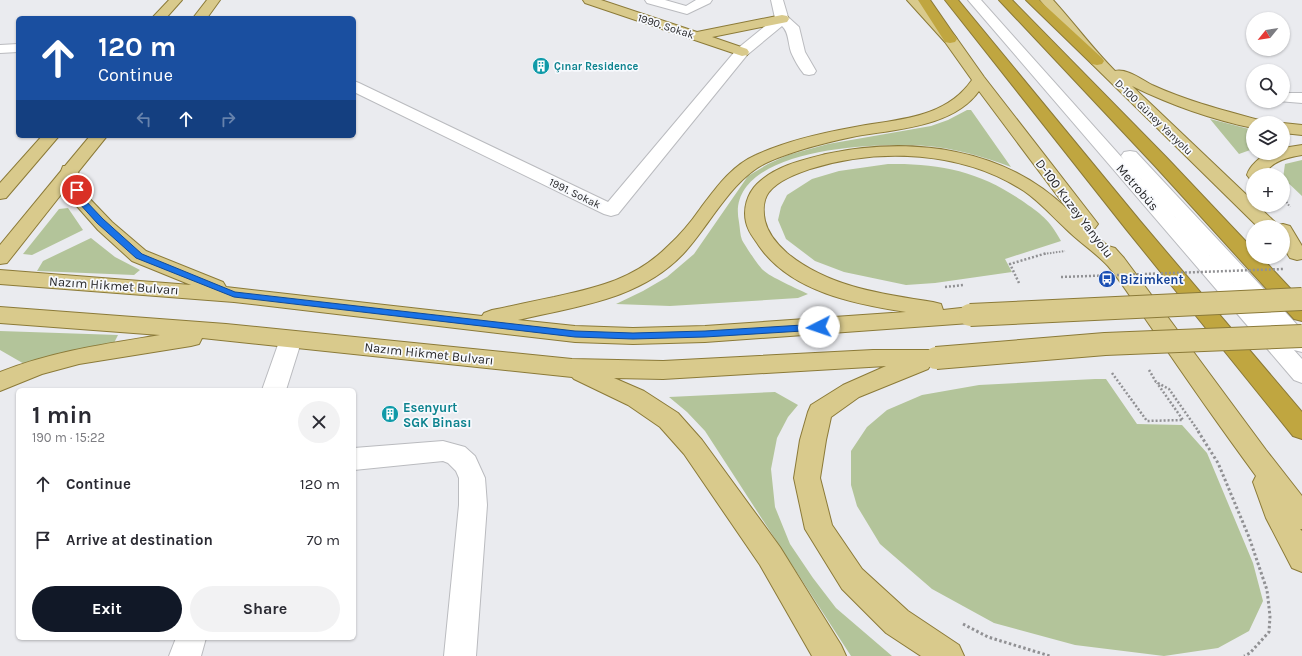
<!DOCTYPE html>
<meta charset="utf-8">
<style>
body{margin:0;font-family:Karla,sans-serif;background:#f2f2f3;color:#2b2b33;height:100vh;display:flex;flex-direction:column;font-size:15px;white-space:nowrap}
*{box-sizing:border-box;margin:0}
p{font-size:13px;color:#7c7c81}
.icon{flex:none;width:22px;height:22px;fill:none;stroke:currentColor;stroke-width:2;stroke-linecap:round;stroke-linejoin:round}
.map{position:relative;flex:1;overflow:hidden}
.panel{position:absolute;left:16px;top:388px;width:340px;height:252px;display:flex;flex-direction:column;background:#fff;border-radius:6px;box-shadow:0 1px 3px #0004}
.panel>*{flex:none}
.banner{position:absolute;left:16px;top:16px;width:340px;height:122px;border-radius:6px;box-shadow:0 1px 3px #0004;background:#1a4fa0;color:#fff;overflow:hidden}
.needle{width:26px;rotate:240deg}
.tools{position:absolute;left:1246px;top:12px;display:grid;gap:8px}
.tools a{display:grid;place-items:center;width:44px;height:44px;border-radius:50%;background:#fff;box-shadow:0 1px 3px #0004;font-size:20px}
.pin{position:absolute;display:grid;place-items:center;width:34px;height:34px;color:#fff;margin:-17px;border:2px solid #fff;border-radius:50%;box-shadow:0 1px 4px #0007}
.me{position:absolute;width:44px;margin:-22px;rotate:266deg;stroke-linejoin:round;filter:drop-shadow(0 0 3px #0008)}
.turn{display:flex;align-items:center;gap:14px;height:84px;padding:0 16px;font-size:18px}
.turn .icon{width:52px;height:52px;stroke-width:2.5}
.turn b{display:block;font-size:28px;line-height:34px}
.lanes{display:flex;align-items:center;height:38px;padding:0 16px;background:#0003;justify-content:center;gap:20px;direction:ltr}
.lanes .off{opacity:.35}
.round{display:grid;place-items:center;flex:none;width:42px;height:42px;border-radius:21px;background:#f2f2f3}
.summary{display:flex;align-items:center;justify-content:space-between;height:68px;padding:0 16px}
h1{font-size:24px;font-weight:700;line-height:30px}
.action{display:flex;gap:8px;margin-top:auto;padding:8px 16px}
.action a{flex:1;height:46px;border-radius:24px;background:#111827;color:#fff;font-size:16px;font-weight:700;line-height:46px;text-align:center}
.action a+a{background:#f2f2f3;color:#2b2b33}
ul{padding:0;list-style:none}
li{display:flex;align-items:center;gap:12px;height:56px;padding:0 16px}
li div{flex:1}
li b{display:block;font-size:15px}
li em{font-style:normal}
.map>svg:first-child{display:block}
.green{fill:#b3c49a}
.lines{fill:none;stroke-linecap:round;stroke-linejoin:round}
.minor-casing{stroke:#babbbf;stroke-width:2}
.major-casing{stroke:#8b7a38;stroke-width:2}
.highway-casing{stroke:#8b7a38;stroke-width:2}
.path-far2{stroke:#919194;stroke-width:2;stroke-dasharray:1.5 1.5;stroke-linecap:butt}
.path-far1{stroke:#919194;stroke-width:2.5;stroke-dasharray:2 2;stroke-linecap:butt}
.path{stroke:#919194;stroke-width:3;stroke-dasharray:2.5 2.5;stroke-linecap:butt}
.minor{fill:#fff;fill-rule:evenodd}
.major{fill:#d9ca8c;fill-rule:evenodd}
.highway{fill:#c0a640;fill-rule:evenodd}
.major-bridge-casing{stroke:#8b7a38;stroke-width:24;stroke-linecap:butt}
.path-bridge{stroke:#919194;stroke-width:2.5;stroke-dasharray:2 2;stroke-linecap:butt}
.major-bridge{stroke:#d9ca8c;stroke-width:22}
.route{fill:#1a73e8;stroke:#114b97}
.labels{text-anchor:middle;stroke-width:3.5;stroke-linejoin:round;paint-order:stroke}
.far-street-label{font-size:11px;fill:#28282a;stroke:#f7f9fd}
.far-culture-label{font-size:11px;font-weight:bold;fill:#0d838f;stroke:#f7f9fd;text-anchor:start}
.street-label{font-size:13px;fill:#28282a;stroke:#f7f9fd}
.transit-label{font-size:13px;font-weight:bold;fill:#164399;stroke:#f7f9fd;text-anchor:start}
.culture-label{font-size:13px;font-weight:bold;fill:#0d838f;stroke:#f7f9fd;text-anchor:start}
</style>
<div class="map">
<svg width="1302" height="656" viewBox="0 0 1302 656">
<rect width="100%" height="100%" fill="#eaebef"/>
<path class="green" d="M967,110h4l40,57c-27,-10 -56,-19 -85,-21 -47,-4 -203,1 -187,76 1,6 1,13 3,18 4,7 15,24 21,30 7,7 35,19 45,24l-10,4 -128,8 -54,-2 27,-13 24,-14 27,-23 54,-78 20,-12 20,-9 40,-11 103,-18 17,-6z
M1210,119l43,11v19l-14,5z
M1302,160v36l-19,-18 2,-14z
M888,164c50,-1 91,7 133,36 20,14 28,19 40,41l-56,18 7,13 -77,11 -29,2 -62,-13 -29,-11 -29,-22 -8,-19 3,-13 6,-12 25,-16 27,-8z
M68,208l15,22 -51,25 -9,-1 36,-45z
M91,238l24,19 25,13 -6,5 -97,-4 6,-10z
M0,331l118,4 -4,8 -36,6 -52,16 -26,-15z
M1095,379h11l31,45 45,1 25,28 46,110 10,38 -14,30 -31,17 -54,8 -89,-11 -81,-22 -62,-34 -52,-45 -23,-38 -6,-21v-34l16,-24 20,-17 35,-15 57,-10z
M775,392l23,13 -10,12 -11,21 -6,31 4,38 15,37 23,34 23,30 56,48h-41l-146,-225 -18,-19 -18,-15z"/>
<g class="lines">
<defs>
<path id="minor" d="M645,0h20l21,6 10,-6h16l-2,3 -23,11 -40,-11z
M771,0h12l5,17 11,10 6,25 11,19 -2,3 -5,1 -5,-1c-5,-6 -10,-15 -13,-22 -3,-9 -2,-20 -9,-26l-35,29 -129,159 -7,2 -7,-2 -250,-122v-11l5,2 249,119 129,-153 38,-31z
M968,0h13l321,359v24l-8,-3z
M18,44v8l-18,1v-8z
M1283,93h19v10l-24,-2h5z
M1130,151l6,1 166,178v22l-8,-2 -170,-190 -3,-4 3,-4z
M291,331l8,2 3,6 -16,51h-24l18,-51 3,-6z
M443,441l22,6 10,9 10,22 2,27 -11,151h-32l15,-151v-27l-3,-7 -8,-8 -5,-2 -89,9v-22z
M176,638h30l-5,18h-32z"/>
<path id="major" d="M169,0h13l-16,18h-14z
M207,0h13l-13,18h-14z
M583,0h18l96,32 85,-17 5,1 2,3 -2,3 -75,15 35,12 2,3 -2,3 -5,1 -157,-53z
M907,0h13l35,36 29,41 111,143 3,4 -3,4 -6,2 19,16 7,2 9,10 142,192 36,46v33h-2l2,2v41l-10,-4 -26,-50 -13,-36 3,-6c-36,-49 -71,-99 -105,-149 -14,-20 -27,-42 -43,-61 -12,-13 -29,-24 -42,-37 -14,-13 -26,-27 -42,-38 -61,-40 -145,-44 -214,-22 -14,5 -31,11 -41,23 -6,8 -6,20 -4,29 3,13 13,24 22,32 41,34 95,41 146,49l8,2 2,6 27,-3 8,3 3,5 -3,5 -8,3 -265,19 -72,2 -58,-2 -341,-40 -234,-18v-14l191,15 -59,-24 -34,-31 -23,-26 -8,-17 -60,76 -7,1v-19l61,-74 2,-5h2l25,-30h17l-29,36 11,26 23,24 34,29 77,31 3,5 256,29 2,-3 8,-3c21,-4 41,-9 62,-13 45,-10 81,-18 114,-51 12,-11 23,-24 32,-37 16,-21 31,-43 56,-54 30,-14 66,-22 99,-28 42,-8 90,-8 117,-47l-27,-38zM979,91l89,119c-63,-63 -158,-74 -242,-56 -24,6 -51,12 -69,30 -10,10 -14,25 -11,38 2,10 8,16 13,24 32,46 96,58 147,66l-201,14 -72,2 -58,-2 -57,-6c59,-14 121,-20 165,-66 27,-29 49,-76 85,-92 27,-12 56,-19 84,-25 41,-8 101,-9 127,-46z
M1040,0h13c21,23 40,49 62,71 12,-3 27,9 37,14 35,16 70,25 107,35l2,3h-8v5c-43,-9 -82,-23 -121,-42l121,115v4h4l21,20 5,-1 7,2 12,20v13l-5,1 -7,-2c-8,-12 -7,-16 -7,-31h-25l-166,-163 -25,-32z
M1283,123l19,2v10l-19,-2z
M42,136h17l-53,62 -6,1v-16z
M1302,145v10c-13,2 -32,6 -37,20h-12v5l-3,-1 -3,-4c2,-8 14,-20 23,-22 4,-1 9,0 13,0v-5z
M0,307l226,17 346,35 91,2 210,-11h63l8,2 3,6 -3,6 -14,2 -2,3 -69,28 -28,20 -5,23 -6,38 12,47 30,44 46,42 51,34 5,11h-43l-35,-23 -44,-44 -37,-60 -11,-51 6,-38 8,-28 3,-7 32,-20 43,-19 -223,13 -49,-1 30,13 34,22 24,27 78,107 61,98 5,11h-34l-52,-91 -76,-111 -24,-27 -32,-22 -54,-26 -2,-2 -370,-39 -3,6 -8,2 -112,18 -37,10 -42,17v-19c53,-21 105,-28 160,-37l-160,-12z"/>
<path id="highway" d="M918,0h12l27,39 -2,3 -5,1 -5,-1z
M945,0h13l182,221 162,191v27l-9,-3 -167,-207z
M999,0h13l155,158 86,91v8h8l41,44v20l-8,-2 -139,-153z
M1026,0h13l63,58 2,3 -2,3 -5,1 -5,-1z"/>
</defs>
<use href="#minor" class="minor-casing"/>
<use href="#major" class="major-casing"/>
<use href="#highway" class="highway-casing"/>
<path class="path-far2" d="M1283,197l7,10
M1044,254l21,-3"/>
<path class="path-far1" d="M1019,283l-9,-19 37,-11
M945,287l19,-2
M1149,370l7,12 13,7 30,43
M1112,373l35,48 36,-1 -26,-37"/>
<path class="path" d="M1198,431l20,32 31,74 18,53 3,26 -1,16 -19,21 -6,3
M963,624l25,13 62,19"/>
<use href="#minor" class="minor"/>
<use href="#major" class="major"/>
<use href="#highway" class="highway"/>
<defs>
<path id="major-bridge" d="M970,315l332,-16
M936,358l169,-14 197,-8"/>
</defs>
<use href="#major-bridge" class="major-bridge-casing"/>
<path class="path-bridge" d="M1061,277l222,-8"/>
<use href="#major-bridge" class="major-bridge"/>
</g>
<path class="route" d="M77,188l4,2 3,9 19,20 39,35 93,38 340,39 58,2 72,-2 114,-7 4,3 -4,3 -114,7 -72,2 -58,-2 -341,-40 -98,-39 -39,-35 -19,-21 -5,-12z"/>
<defs>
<symbol id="building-disc" viewBox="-11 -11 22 22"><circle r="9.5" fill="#0f9aa8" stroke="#f7f9fd"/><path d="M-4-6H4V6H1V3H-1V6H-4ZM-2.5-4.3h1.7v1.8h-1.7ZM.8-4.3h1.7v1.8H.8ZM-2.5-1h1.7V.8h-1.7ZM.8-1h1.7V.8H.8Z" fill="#fff"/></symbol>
<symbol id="bus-disc" viewBox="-11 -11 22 22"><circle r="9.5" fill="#1a4fb4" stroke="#f7f9fd"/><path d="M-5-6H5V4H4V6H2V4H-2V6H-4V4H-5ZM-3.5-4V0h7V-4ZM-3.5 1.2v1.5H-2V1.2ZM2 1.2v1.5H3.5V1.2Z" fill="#fff"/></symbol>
</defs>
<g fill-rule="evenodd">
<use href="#building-disc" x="531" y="56" width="20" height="20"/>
<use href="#bus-disc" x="1097" y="269" width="20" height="20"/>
<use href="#building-disc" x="380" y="404" width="20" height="20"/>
</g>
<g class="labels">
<g class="far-street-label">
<text transform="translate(666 26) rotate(18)" y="4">1990. Sokak</text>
<text transform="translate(1154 117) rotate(44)" y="4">D-100 Güney Yanyolu</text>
<text transform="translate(575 193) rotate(26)" y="4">1991. Sokak</text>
</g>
<g class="far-culture-label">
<text x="554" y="70">Çınar Residence</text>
</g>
<g class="street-label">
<text transform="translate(1138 187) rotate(49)" y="5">Metrobüs</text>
<text transform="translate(1075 208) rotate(53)" y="5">D-100 Kuzey Yanyolu</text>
<text transform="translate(114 285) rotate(4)" y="5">Nazım Hikmet Bulvarı</text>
<text transform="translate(429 353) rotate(6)" y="5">Nazım Hikmet Bulvarı</text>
</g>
<g class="transit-label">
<text x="1120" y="284">Bizimkent</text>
</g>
<g class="culture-label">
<text x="403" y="412">Esenyurt<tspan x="403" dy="15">SGK Binası</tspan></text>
</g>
</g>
</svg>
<div class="tools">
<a><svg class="needle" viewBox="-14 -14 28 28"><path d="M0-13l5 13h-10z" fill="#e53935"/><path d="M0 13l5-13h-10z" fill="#7c7c81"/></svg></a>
<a><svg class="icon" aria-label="search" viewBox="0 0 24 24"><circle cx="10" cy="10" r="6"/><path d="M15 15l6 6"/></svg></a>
<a><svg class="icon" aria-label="layers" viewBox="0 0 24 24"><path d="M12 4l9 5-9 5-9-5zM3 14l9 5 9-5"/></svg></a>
<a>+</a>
<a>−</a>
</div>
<div class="pin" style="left:77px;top:190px;background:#d93025"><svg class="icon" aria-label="arrive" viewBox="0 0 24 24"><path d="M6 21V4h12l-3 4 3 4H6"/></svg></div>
<svg class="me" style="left:819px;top:327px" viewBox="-20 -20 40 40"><circle r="19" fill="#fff"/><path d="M0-13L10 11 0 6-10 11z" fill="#1a73e8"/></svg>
<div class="banner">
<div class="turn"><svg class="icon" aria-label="ahead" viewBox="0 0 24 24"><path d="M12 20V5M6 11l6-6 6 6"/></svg><div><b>120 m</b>Continue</div></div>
<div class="lanes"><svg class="icon off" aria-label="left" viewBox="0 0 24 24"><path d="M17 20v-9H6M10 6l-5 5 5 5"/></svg><svg class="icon" aria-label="ahead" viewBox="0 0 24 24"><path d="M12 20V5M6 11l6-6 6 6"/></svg><svg class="icon off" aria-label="right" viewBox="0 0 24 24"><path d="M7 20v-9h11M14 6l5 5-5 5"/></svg></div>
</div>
<section class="panel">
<div class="summary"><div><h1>1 min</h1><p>190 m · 15:22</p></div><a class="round"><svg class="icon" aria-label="close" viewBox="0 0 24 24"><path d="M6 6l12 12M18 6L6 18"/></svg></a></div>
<ul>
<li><svg class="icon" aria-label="ahead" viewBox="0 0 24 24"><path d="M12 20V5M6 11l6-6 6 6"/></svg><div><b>Continue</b></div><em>120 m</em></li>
<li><svg class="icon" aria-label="arrive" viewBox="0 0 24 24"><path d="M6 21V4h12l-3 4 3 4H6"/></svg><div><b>Arrive at destination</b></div><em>70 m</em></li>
</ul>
<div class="action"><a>Exit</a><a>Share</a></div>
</section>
</div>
